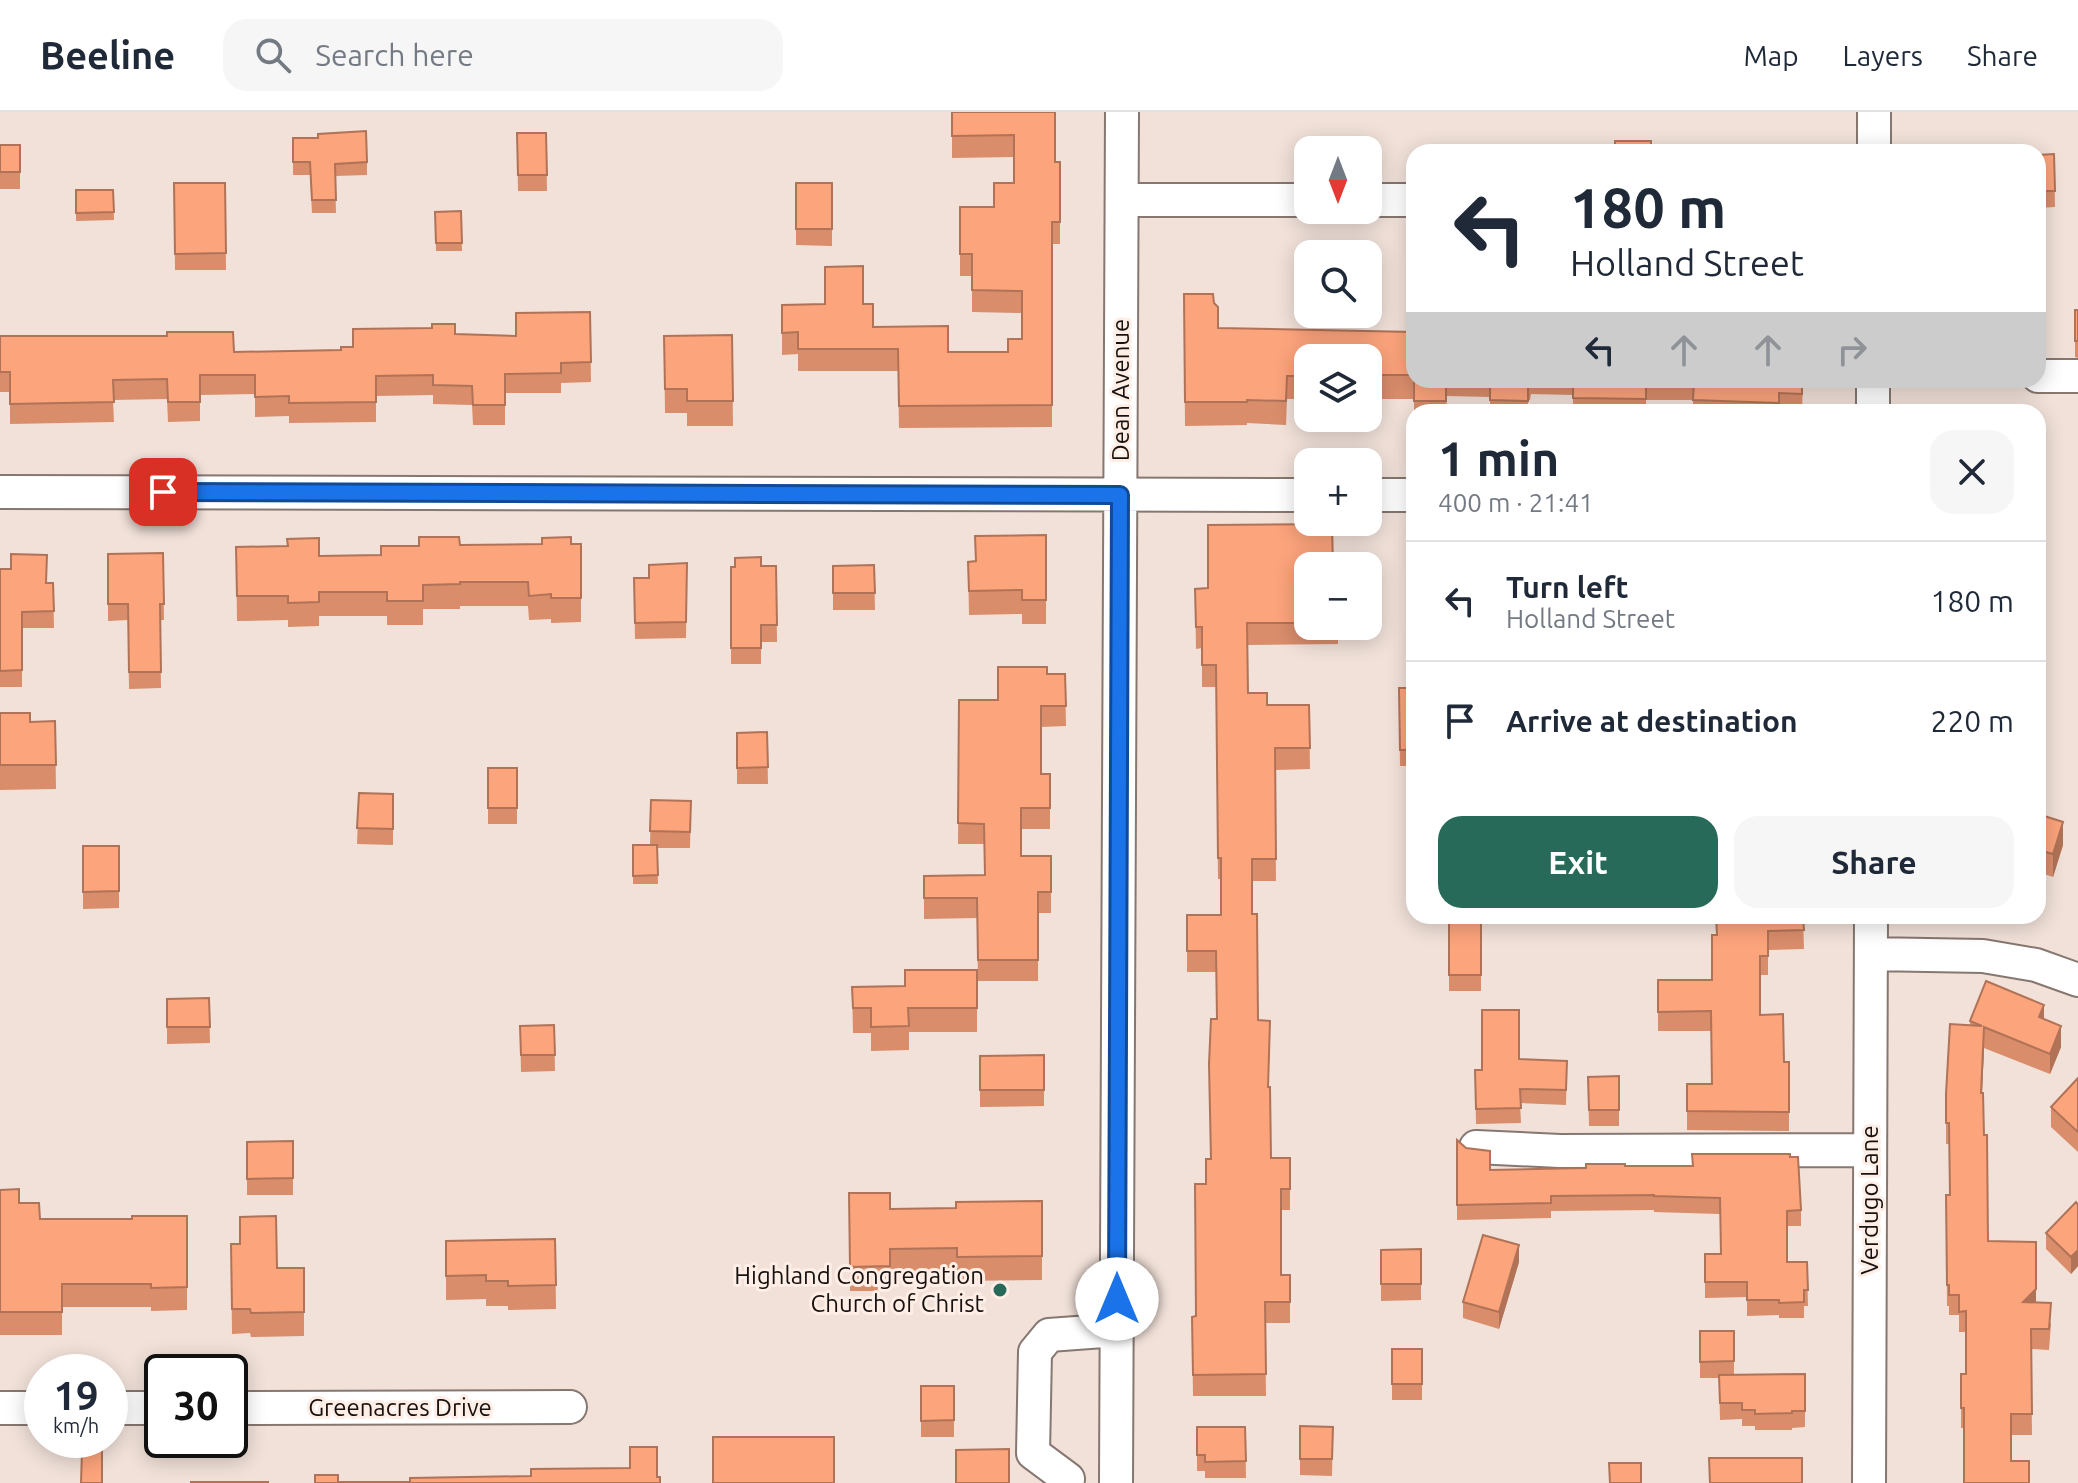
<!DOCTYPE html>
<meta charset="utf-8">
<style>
body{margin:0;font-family:Ubuntu,sans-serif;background:#f6f6f7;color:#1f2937;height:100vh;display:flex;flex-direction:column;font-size:30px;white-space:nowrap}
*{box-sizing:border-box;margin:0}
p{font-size:26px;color:#747a83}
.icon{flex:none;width:44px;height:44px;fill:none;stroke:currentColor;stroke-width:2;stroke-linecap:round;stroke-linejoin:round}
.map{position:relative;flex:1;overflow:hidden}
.drawer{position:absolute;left:1406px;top:292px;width:640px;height:520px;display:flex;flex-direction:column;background:#fff;border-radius:24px;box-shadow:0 4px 20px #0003}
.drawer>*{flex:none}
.guide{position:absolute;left:1406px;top:32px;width:640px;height:244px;border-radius:24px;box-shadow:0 4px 20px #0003;background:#fff;color:#1f2937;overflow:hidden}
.needle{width:52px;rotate:180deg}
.buttons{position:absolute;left:1294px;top:24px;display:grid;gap:16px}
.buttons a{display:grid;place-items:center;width:88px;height:88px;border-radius:16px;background:#fff;box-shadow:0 4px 20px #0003;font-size:40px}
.speed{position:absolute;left:24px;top:1242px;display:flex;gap:16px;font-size:40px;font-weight:700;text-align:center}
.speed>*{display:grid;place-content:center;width:104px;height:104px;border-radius:50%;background:#fff;box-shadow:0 4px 20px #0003;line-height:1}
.speed small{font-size:20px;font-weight:400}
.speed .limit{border:4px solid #111;border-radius:12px;background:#fff;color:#111}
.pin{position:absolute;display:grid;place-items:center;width:68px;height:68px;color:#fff;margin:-34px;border-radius:16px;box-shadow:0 4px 12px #0006}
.me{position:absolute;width:88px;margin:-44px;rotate:0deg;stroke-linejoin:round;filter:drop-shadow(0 0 6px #0008)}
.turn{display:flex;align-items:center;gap:28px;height:168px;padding:0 32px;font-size:36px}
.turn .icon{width:104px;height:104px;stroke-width:2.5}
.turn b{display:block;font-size:56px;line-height:68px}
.lanes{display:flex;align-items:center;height:76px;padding:0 32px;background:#0003;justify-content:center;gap:40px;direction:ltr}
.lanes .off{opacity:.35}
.round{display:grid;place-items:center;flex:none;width:84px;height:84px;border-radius:24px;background:#f6f6f7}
.summary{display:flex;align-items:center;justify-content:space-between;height:136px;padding:0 32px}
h1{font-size:48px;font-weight:600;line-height:60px}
.action{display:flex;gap:16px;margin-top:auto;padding:16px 32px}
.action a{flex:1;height:92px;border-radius:24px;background:#286a59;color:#fff;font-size:32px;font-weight:600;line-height:92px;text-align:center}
.action a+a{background:#f6f6f7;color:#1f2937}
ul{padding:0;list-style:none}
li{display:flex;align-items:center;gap:24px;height:120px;padding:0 32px;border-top:2px solid #e0e1e3}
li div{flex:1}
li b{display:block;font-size:30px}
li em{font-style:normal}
header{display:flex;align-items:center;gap:48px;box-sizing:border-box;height:112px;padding:0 40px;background:#fff;border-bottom:2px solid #e0e1e3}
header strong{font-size:38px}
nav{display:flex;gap:44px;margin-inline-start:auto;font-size:28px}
.search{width:560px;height:72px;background:#f6f6f7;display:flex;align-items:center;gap:20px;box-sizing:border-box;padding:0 28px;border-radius:24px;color:#747a83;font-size:30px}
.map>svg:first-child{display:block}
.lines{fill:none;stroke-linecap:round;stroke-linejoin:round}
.minor-casing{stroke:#867770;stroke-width:36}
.minor{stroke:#fff;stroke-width:32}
.wall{fill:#d98d6b}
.shaded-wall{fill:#b07357}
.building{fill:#fca47c;stroke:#b07357;stroke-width:2}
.route-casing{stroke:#114b97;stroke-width:20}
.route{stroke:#1a73e8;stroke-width:14}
.poi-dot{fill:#286a59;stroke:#ffeee6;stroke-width:3}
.labels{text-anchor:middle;stroke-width:6;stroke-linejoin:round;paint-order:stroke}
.street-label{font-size:24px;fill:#17110f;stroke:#ffeee6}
.poi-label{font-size:24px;fill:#17110f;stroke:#ffeee6;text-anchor:end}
</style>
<header>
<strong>Beeline</strong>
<div class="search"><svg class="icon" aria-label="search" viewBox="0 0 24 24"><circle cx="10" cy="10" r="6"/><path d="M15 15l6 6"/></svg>Search here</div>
<nav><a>Map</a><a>Layers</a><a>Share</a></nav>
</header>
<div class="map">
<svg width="2078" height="1371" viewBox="0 0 2078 1371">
<rect width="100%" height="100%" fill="#f1e1d9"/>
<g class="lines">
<defs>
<path id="minor" d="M1874,40v-40
M1122,88h186
M1368,88h46
M2038,264h40
M1873,300v-32
M0,380l1308,3
M1368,383h46
M1871,842l112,2 53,9 42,15
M1476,1035l84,4 310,-1
M0,1296h42
M110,1296h52
M230,1296l340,-1
M1068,1367l-35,-26 2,-101 14,-17 68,-5
M1116,1371l6,-1371
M1869,1371l2,-567"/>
</defs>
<use href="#minor" class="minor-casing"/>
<use href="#minor" class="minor"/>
</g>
<path class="wall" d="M952,0h103v50h5v82h-8v183l-153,1 -1,-57h-100v-17l-16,1v-50l81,-1 10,23 75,25h60l14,-13v-26l-50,-1v-36h-12v-69h34l20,-24v-26l-62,1z
M517,21h29l1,58h-29z
M293,26l74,24v13l-32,1 1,37h-24l-2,-38h-17z
M0,33h20v44h-20z
M2054,42l1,53 -17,1v-53z
M174,71h51l1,87h-51z
M796,71h36v63l-36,-1z
M76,78h37l1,30 -38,1z
M461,99l1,40h-26l-1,-39z
M1184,182l30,9 4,25 196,4v48h389l-1,32h-109v-12h-47v12h-73v-17l-42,-1 -1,6h-2v12h-38v-15l-43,-1 -1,16h-32v12v-25h-45l-1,2v-43h-60v41h-21l-1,26 -39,-2v2l-62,1z
M2075,198h3v48l-3,-1z
M590,200l1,70 -30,1v10h-56v32h-32l-1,-20 -39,-1v-9l-57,1v26l-87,1v-7l-34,1v-23l-55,1v26l-32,1 -1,-23 -54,1 1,22 -104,2v-32h-10v-56l234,16 107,-2 12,-3 102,-13 61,2z
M732,223l1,91h-46v-13h-22l-1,-77z
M1331,306h22l-1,6h-21z
M1046,423v89h-24v-10l-53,1 -1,-53 7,-1v-25z
M581,432v78l-30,1v-4l-22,1 -1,-14h-68v3h-37v16h-36v-9h-68v10l-31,1v-7l-51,1 -1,-74 83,9 62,-1 79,-10z
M163,441l1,67h-4l1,68 -32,1 -1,-69 -20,1v-67z
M687,451l-1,75 -51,1 -1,-61h15z
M874,453l1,45h-42v-44z
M776,454l1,76h-16v22h-30v-97z
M1308,454v60h30v18l-91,1 1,48 19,12h42l1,64 -35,1 1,111h-24v33l6,106 12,22 -2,45 3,71h19v52h-9v65h9v48h-25l1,73h-73l-1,-79 4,-1 10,-132 5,-25 6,-140 -1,-47h-29v-57h34v-36h-3l-2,-192h-14v-39l-6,1 -1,-60 13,-1z
M0,457l47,14h6l1,45h-32v59h-22z
M1047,562h18l1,52 -25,1v47h9v55h-29v27h30v57h-13v68h-60l-1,-63 -53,1v-43l61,-1 -1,-31h-26l1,-144h39z
M1399,576h15v78h-14z
M0,601l30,9 25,-1 1,68 -56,1z
M767,620l1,52h-31v-51z
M488,656h29v56h-29z
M359,681l34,1v51l-36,-1z
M651,688l40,1 -1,47h-33l1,36h-25v-39h17z
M2038,702l25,31 -10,32 -15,-5z
M83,734h36v62l-36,1z
M1449,804h32v75h-32z
M1803,804l1,33 -36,1v25h-8v40l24,47h5v69l-102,-1v-46h25l-1,-53h-53v-51h54l4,-45z
M977,858v62h-68v18l-38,1v-18h-18l-1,-46 53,-1z
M209,886l1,45 -43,1v-45z
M2044,907l17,28 -11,27 -66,-26 -2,45 6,148 48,62 15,21 -2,26 -18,-1 1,86h-21v26l18,22 -65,-55h-3v-54h5v-42h-7v-17h-10v-9h-2l-1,-111h4l-1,-51h-3v-50l24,-69v-4z
M554,913l1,46 -34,1 -1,-46z
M1044,943v51l-64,1v-51z
M1519,947l48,2 -1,44 -46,-2 1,20 -45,1 -1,-54h7z
M1619,964v50h-30l-1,-49z
M2078,966v74l-27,-25v-20z
M1457,1028l33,30 96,-2 39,-2 176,44v16h-14v36h20l1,44h-4v12h-25v-3l-32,1v-19l-42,1v-44h16l-1,-40 -66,-2v-2l-103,1v7l-94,2z
M293,1029v54h-46v-53z
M0,1078l40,29h92l55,-3v94l-36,1v-4h-89v28h-62z
M849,1081l41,16 66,-1 86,-7v79l-85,1v-8h-67v18h-40z
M2078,1093v61l-7,8 -25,-25v-16z
M555,1127l1,70 -48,1v-4h-22v-7l-40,1v-59z
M231,1132l46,24h27v68l-53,1 -1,-4 -18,1z
M1421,1137v51l-40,1v-51z
M1519,1150l-20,67 -36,-11v-16z
M1700,1219h34v44l71,-1v53l-13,1v2h-37v-4h-13v-7l-22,1 -1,-42h-19z
M1392,1237h30v51h-30z
M921,1274h33v51h-33z
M1300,1314l33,1 -1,49 -32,-1z
M1197,1315h48l1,51h-41v-7h-8z"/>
<path class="shaded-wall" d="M2063,710v23l-10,32v-23z
M2044,893v20l-5,-8z
M2061,914v21l-11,27v-20z
M1984,915v21l-3,66v-21z
M1519,1133v17l-20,67v-17z
M2078,1138v16l-7,8v-17z
M2036,1177v20l-13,-7z"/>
<path class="building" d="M952,0h103v50h5v60h-8v183l-153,1 -1,-57h-100v-17l-16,1v-28l43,-1v-37l38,-1v38h10v23l75,-1v26h60v-13h14v-48l-50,-1v-36h-12v-47h34v-24h20v-48l-62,1z
M366,19l1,31 -32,2 1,36h-24l-2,-38h-17v-24h25v-4z
M517,21h29l1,42h-29z
M1615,29h36v11h-36z
M0,33h20v27h-20z
M2054,42l1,37h-17v-36z
M174,71h51l1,70 -51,1z
M796,71h36v46h-36z
M76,78h37l1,22 -38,1z
M461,99l1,32h-26l-1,-31z
M1184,182h29l1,9 4,4v21l196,4v43h-45l-1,3v-20h-60v18h-21l-1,25 -39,-1v2h-62z
M2075,198h3v31h-3z
M590,200l1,50 -30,1v10l-56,1v31h-32l-1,-19 -39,-1v-10l-57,1v26l-87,1v-7l-34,1v-22h-55v27h-32l-1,-23 -54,1 1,22 -104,2v-32h-10v-36h167v-4h66l1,20 107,-2v-3h12v-18l79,-1v-4h23v10l61,2v-23z
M732,223l1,66h-46v-12h-22l-1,-53z
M1414,268h32v21h-32z
M1490,268h38v21l-38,-1z
M1573,268h73v19l-73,-1z
M1694,268h108v14l-23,-1v10l-86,-3z
M1332,412l1,42h-25v57h-61l1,70h19v12h42l1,43h-35l1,111h-24v55h5l1,106 12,1 -2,66h2l1,71h19v31h-9v86h9v27h-25l1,72 -73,1 -1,-58 4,-1 -1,-132h11v-25h5l-2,-95 2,-45h6l-1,-68h-29v-36h34v-57h-3l-2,-193h-14v-38h-6l-1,-38 13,-1v-63z
M1046,423v65h-24v-10l-53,1 -1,-29 8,-1 -1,-25z
M419,425h40l1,8 82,-1v-6l29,-1v7h10v54h-30v-4l-22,2 -1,-14h-68v2l-37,1v16h-36v-9h-68v10l-31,1v-7h-51l-1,-49 52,-1 -1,-7 32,-1v18l62,-1v-9h38z
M163,441l1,51h-4l1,68h-32l-1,-68h-20v-50z
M11,442l36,1 -1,28h7l1,28 -32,1v58l-22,1v-102h11z
M761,445v9h15l1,59h-16v23h-30v-81h4v-9z
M687,451l-1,59 -51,1 -1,-45h15v-13z
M874,453l1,28h-42v-27z
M998,555h49v7h18l1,32h-25v68h9v34h-29v48h30v36h-13v68h-60l-1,-62h-53v-22l61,-1 -1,-51 -26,-1 1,-123h39z
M1399,576h15v62h-14z
M0,601h30v9l25,-1 1,44h-56z
M767,620l1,35 -31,1v-35z
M488,656h29v40h-29z
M359,681l34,1v35l-36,-1z
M651,688l40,1 -1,31 -40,-1z
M2038,702l25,8 -10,32 -15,-4z
M633,733h24l1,30 -25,1z
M83,734h36v45l-36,1z
M1449,804h32v59h-32z
M1716,804h87l1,14 -36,1v25h-8v59l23,-1 1,48h5v50l-102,-1v-27h25l-1,-73 -53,1v-32h54v-45h5z
M905,858h72v38h-69l1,18 -38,1v-19h-18l-1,-21 53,-1z
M1986,869l58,24 -5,12 22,9 -11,28 -66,-27 -3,66h2l1,42h3l1,106 48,1v47l-13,13 28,1 -2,26h-18l1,85h-21v47h18v22h-65v-75h-3v-34h5v-63l-7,1v-17h-10v-10h-2l-1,-90h4l-1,-72h-3v-29l4,-70 32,2 -12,-5z
M209,886l1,29h-43v-28z
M1482,898h37v49l48,2 -1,29 -46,-1 1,19 -45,1 -1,-39h7z
M554,913l1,30h-34l-1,-29z
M1044,943v35h-64v-34z
M1619,964v34h-30l-1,-33z
M2078,966v54l-27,-25z
M1457,1028l9,8 24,3v19l96,-2v-4h39v2h68l-1,-12h98v3h8l3,53 -14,1v51h20l1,28h-4v12l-25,1v-3h-32v-18h-42v-28h16l-1,-56 -66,-2v-1l-103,1v7l-94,2z
M293,1029v37l-46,1v-37z
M19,1077v14h20l1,16h92v-3h55v71l-36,1v-4h-89v28h-62v-122z
M849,1081h41v16l66,-1v-6l86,-1v55l-85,1v-9l-67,1v17l-40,1z
M2076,1090l2,3v45l-7,7 -25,-24z
M276,1104l1,52h27v44l-53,1 -1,-4h-18l-1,-65h9v-27z
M1483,1123l36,10 -20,67 -36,-10z
M555,1127l1,46 -48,1v-5h-22v-6l-40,1v-35z
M1421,1137v35h-40v-34z
M1700,1219h34v30l-34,1z
M1392,1237h30v35h-30z
M1805,1262v37h-13v2l-37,1v-4h-13v-7h-22l-1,-28z
M921,1274h33v34l-33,1z
M1300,1314l33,1 -1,32h-32z
M1197,1315h48l1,34 -41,1v-7h-8z
M713,1325h121v46h-121z
M630,1335h27v30h3v6h-345v-8h23v7h72v-4l121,-2v-7l99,-1z
M1009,1337v34h-53v-33z
M82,1338h20v33h-21z
M1709,1346h93v25h-92z
M1609,1351h32v20h-31z
M191,1370h77v1h-77z"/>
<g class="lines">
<defs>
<path id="route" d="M163,380l957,3 -3,804"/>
</defs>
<use href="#route" class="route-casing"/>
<use href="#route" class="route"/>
</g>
<circle class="poi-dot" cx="1000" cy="1178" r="8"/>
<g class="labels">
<g class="street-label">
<text transform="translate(1121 278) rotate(-90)" y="8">Dean Avenue</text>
<text transform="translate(1870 1088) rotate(-90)" y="8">Verdugo Lane</text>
<text x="400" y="1304">Greenacres Drive</text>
</g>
<g class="poi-label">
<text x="984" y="1172">Highland Congregation<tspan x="984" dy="28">Church of Christ</tspan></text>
</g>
</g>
</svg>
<div class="buttons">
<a><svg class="needle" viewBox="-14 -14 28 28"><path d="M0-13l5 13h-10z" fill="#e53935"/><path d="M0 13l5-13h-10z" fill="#747a83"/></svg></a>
<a><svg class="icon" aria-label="search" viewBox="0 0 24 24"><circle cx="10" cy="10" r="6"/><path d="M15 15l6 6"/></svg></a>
<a><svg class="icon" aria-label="layers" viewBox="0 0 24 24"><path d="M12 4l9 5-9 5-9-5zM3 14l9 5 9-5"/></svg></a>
<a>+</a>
<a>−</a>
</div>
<div class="speed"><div>19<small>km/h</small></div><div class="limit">30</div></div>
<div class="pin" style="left:163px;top:380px;background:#d93025"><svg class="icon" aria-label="arrive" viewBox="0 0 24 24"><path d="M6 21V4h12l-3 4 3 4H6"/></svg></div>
<svg class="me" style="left:1117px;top:1187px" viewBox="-20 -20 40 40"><circle r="19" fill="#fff"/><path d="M0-13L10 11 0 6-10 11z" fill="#1a73e8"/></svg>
<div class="guide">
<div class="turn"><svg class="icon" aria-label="left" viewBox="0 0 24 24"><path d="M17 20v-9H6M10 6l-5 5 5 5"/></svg><div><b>180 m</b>Holland Street</div></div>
<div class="lanes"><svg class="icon" aria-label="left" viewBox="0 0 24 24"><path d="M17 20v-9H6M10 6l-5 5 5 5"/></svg><svg class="icon off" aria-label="ahead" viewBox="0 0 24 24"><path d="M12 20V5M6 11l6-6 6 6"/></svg><svg class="icon off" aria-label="ahead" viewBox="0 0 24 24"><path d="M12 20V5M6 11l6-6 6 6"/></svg><svg class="icon off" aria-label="right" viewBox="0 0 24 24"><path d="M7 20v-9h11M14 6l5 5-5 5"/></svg></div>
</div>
<section class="drawer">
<div class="summary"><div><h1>1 min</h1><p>400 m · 21:41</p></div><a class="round"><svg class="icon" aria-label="close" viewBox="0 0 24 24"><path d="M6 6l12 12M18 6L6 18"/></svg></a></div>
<ul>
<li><svg class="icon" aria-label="left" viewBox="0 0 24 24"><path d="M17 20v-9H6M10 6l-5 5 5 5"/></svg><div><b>Turn left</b><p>Holland Street</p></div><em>180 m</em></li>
<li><svg class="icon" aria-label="arrive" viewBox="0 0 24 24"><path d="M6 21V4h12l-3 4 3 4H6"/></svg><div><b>Arrive at destination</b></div><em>220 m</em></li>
</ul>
<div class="action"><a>Exit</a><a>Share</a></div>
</section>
</div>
